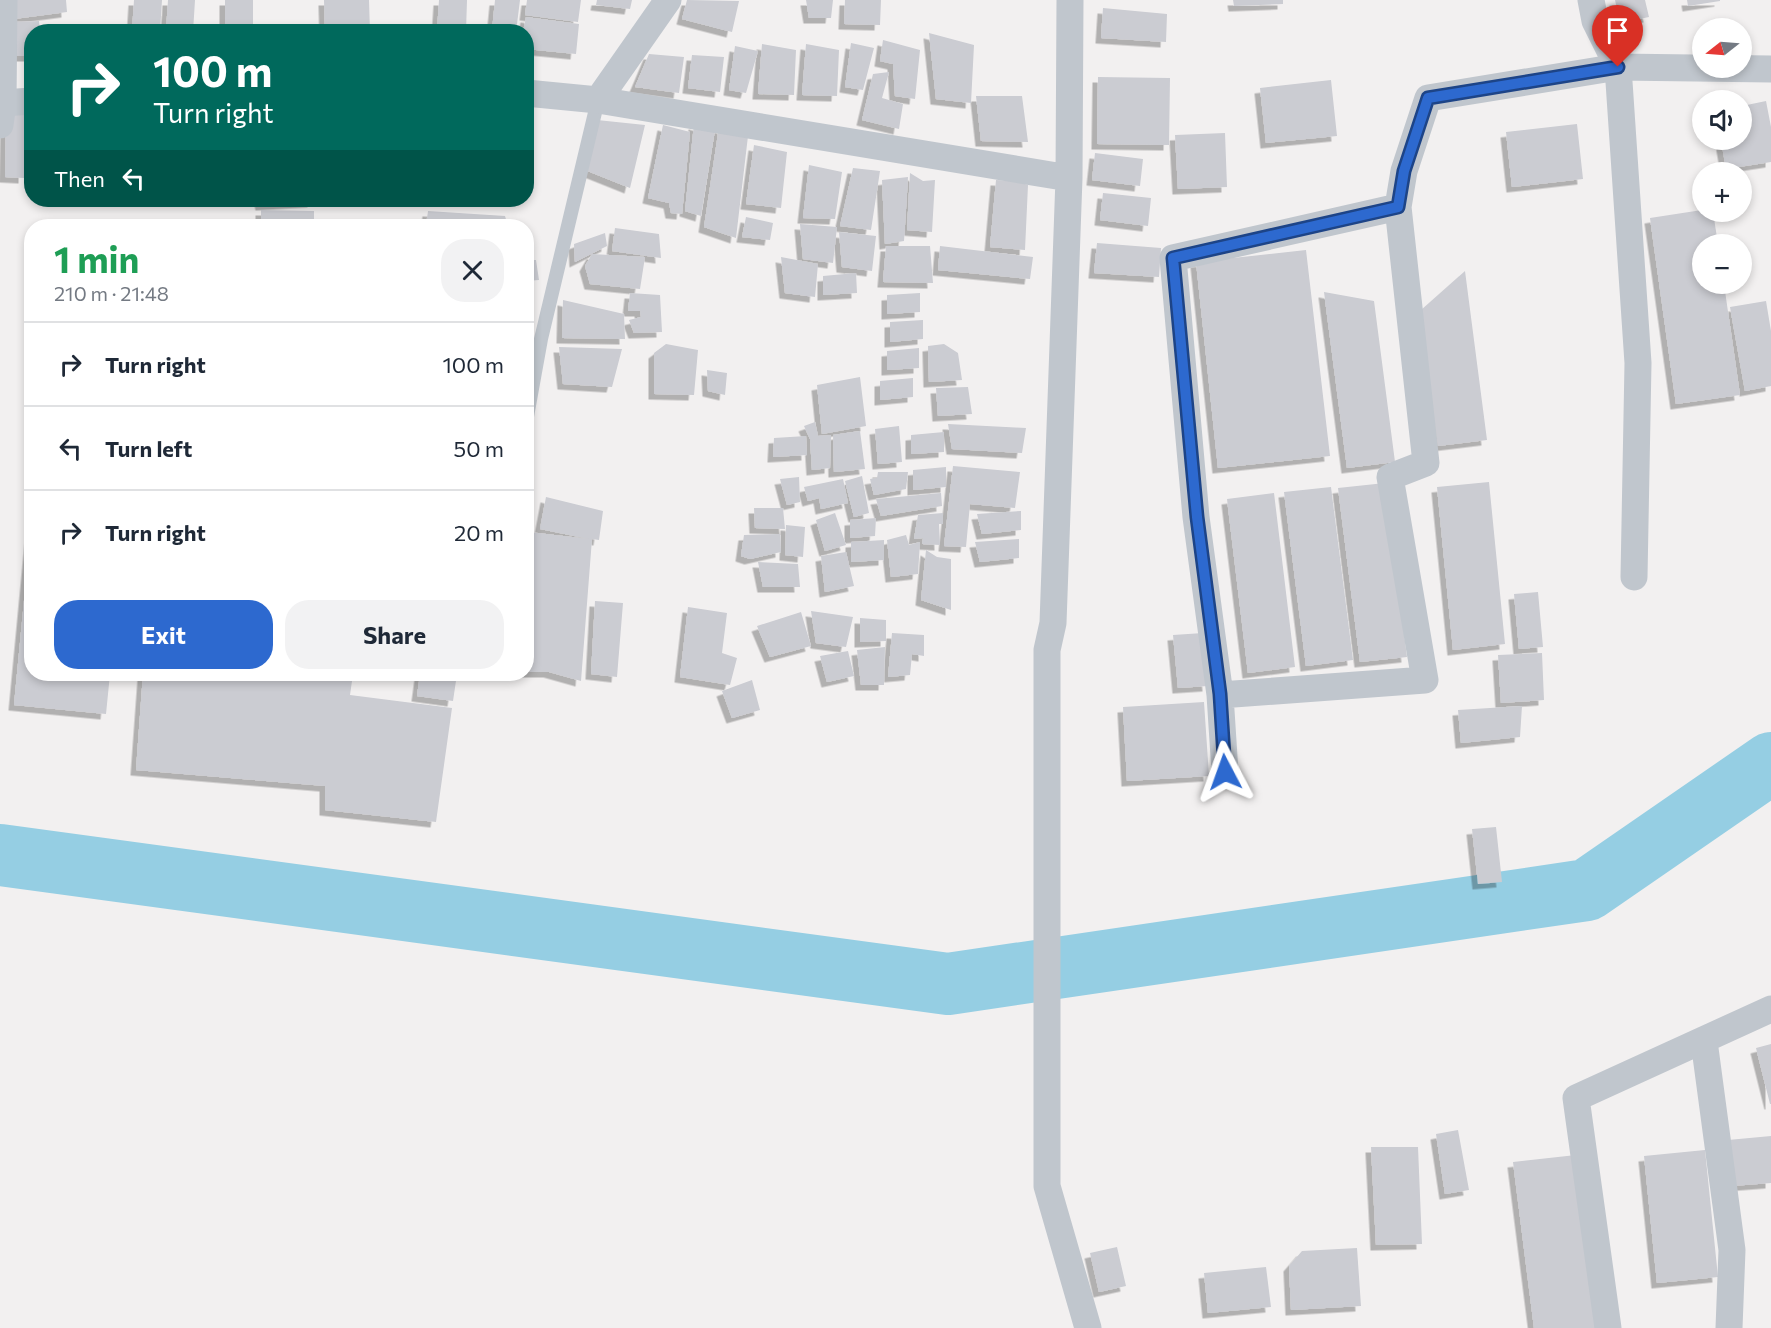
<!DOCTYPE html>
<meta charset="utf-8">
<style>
body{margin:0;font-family:Commissioner,sans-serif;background:#f2f2f3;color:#1f2937;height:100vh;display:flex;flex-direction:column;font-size:22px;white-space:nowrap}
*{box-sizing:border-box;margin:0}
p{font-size:20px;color:#747a83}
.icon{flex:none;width:33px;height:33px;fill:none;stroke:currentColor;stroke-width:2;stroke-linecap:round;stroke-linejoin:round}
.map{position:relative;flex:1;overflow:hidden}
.side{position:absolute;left:24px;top:219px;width:510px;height:462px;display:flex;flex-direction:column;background:#fff;border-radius:24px;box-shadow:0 3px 9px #0003}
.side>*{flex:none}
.top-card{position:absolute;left:24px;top:24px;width:510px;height:183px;border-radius:24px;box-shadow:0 3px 9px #0003;background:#00695c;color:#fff;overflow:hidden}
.needle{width:39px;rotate:253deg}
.fabs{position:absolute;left:1692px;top:18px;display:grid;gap:12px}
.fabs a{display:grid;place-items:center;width:60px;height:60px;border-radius:50%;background:#fff;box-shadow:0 3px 9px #0003;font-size:30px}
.pin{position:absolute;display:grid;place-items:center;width:51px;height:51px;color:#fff;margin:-62px -26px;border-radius:50% 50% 50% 0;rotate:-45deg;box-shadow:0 0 6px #0007}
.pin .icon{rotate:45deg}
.me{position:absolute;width:66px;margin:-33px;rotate:356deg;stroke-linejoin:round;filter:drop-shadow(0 0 4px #0008)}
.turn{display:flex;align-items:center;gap:21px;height:126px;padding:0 30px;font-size:27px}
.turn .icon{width:78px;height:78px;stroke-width:2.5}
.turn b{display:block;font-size:42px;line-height:51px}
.then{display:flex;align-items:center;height:57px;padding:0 30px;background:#0003;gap:12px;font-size:22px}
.round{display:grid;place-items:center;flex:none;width:63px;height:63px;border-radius:24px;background:#f2f2f3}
.head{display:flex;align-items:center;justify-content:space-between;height:102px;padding:0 30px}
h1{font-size:36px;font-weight:700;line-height:45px;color:#1e9e55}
.primary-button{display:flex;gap:12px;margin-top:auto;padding:12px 30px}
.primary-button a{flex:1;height:69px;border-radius:24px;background:#2d69cf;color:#fff;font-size:24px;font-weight:700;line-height:69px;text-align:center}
.primary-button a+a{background:#f2f2f3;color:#1f2937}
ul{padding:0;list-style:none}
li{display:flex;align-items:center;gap:18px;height:84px;padding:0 30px;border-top:2px solid #e0e1e3}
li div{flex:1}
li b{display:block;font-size:22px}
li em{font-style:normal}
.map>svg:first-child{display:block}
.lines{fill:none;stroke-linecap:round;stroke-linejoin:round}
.river{stroke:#95cee3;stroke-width:62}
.building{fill:#cbccd2;filter:url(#shadow)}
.lane{stroke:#c0c6cd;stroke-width:14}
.street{stroke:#c0c6cd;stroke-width:27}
.route-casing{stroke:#1d4487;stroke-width:15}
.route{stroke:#2d69cf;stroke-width:10}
</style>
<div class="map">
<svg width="1771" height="1328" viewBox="0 0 1771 1328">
<defs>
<filter id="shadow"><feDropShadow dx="-5.5" dy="5.5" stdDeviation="0" flood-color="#0004"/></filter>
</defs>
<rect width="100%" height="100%" fill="#f2f0f0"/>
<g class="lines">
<path class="river" d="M0,855l948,129 639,-94 184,-127"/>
</g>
<path class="building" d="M12,0h54l1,12 -53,7z
M134,0h28l-2,32h-28z
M168,0h27l-2,32h-27z
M225,0h28v32h-28z
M324,0h45l1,32h-45z
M439,0h28l-1,32h-29z
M495,0h25l-4,32 -24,-1z
M527,0h54l-3,22 -53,-7z
M597,0h35l-2,9 -34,-4z
M687,0l52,1 -7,31 -50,-13z
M806,0h27l-2,18h-22z
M845,0h36l-1,25 -36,-1z
M1233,0h50v4l-49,2z
M1615,0h30l4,17 -29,6z
M1687,0h33v1l-32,5z
M1103,8l64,6 -1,28 -65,-4z
M526,17l53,7 -3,30 -50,-5v-17h-3z
M39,21l1,11h-8v24h-19v-34z
M929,33l45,12 -3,58 -35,-4z
M883,40l37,10 -5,49 -20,-3 -2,-32 -13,-3z
M851,43l23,5 -11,42 -18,-3z
M762,44l34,6 -2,45 -36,-1z
M806,44l33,6 -2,46 -35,-1z
M735,46l23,5 -12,42 -17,-3z
M649,54l35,3 -5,36 -44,-6z
M692,55l32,2 -4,35 -32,-4z
M889,72l-7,26 21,6 -4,25 -37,-9 11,-46z
M1098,77l72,1 -1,67 -72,-1z
M1331,80l6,56 -71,7 -6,-55z
M976,96h46l6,46 -47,-1z
M1766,101l5,26v35l-45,7 -5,-29h21v-34z
M25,112l-1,66 -19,-1 1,-60z
M597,120l48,5 -15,63 -45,-18z
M694,124l21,6 -14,86 -16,-5z
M1577,124l6,55 -71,8 -6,-55z
M663,125l27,7 -8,82 -11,-1 -2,-10 -21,-5z
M719,127l29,9 -12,102 -32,-11z
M1225,133l2,54 -49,2 -3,-54z
M754,145l33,7 -6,56 -35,-4z
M1095,153l48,6 -3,27 -48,-6z
M809,165l33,7 -7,47 -32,-1z
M853,168l27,3 -9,59 -31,-4z
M910,173l13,8 12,-1 -3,52 -25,-2z
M908,177l-4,64 -19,3 -3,-64z
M996,180l20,1 12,4 -3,65 -35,-3z
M1103,193l48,5 -3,28 -48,-6z
M260,200h53v2l-52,3z
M261,210l53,1v15h-53z
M1702,210l11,2 5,32h-16v40h22l16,111 -64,9 -26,-186z
M428,211l77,5 3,10h-82z
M746,217l27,6 -3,17 -28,-3z
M800,224l37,3 -4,36 -30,-4z
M615,228l44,6 2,24 -49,-7z
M839,232l37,4 -4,35 -30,-4z
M605,233l2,13 -32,16 -1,-18z
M1097,243l64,5 -2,29 -65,-4z
M886,246h44l3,37 -50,-1z
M940,246l93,11 -3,22 -92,-9z
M1306,250l24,206 -112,12 -22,-206z
M592,254l53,3 -5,32 -50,-5 -5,-18z
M781,257l37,7 -3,33 -30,-4z
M526,260h10l3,20 -13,1z
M1465,271l22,169 -49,6 -18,-135z
M856,273l1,20 -34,2v-19z
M1324,292l50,9 21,161 -48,6z
M630,293l30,2 2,37 -28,1 -5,-13 12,-3 -1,-6h-12z
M920,293v19l-33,2v-19z
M563,300l61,14 1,25 -63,-1z
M1766,301l5,30v55l-26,5 -15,-84z
M923,320v19l-33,3v-20z
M666,344l32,6 -4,45 -40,-1v-41z
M944,344l14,9 4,27 -33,2 -1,-36z
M559,347l63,2 -10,38 -49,-3z
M919,348v20l-32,2v-19z
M707,370l20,3 -2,22 -17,-4z
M860,377l6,49 -44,8 -5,-49z
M913,378v19l-33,3v-19z
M968,387l4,27 -34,2 -2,-28z
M815,422l3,14 13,-1 -1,33 -18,2 -2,-31 -6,-13z
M948,424l78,4 -4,25 -70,-4z
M899,426l3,36 -24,2 -3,-35z
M860,431l5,38 -31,3 -1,-37z
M944,432v20l-33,2v-19z
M806,436l1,19 -34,2 1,-19z
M953,466l67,6 -5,36 -45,-4 -4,43 -22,-1z
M946,467v20l-33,3v-20z
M878,472h30l-2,17 -32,6 -4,-16 7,-1z
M862,476l7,37 -15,4 -9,-36z
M799,477l1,25 -13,3 -7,-26z
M843,479l5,24 -27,6 -2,-11 -11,3 -4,-14z
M1489,482l16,162 -52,6 -16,-163z
M1385,483l22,174 -47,5 -22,-174z
M1331,487l22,173 -47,6 -22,-174z
M941,493l1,13 -61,10 -5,-17z
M1274,493l21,174 -47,6 -21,-174z
M546,497l57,14 -4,29 -7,-1 -11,142 -32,-9h-23l3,-140 60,7 -49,-10z
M754,508h29l2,21 -30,-1z
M1021,511v19l-39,4 -5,-20z
M835,513l11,32 -21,6 -9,-31z
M943,513v11h-4l1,21 -18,-1 1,-6 -9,1 4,-24z
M876,518l-1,18 -25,2v-18z
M786,525l19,2 -2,30 -18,-2z
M780,534l1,18 -31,7 -9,-3 3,-21z
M906,535l3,10 11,-3 -2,32 -27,3 -4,-37z
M30,538l2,136h78l-4,40 -92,-9z
M1019,539v19l-39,4 -5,-20z
M884,540v20l-33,2v-20z
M926,550l11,7 14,2v51l-30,-10z
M846,552l8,34 -29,6 -4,-36z
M758,562l40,2 2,23h-37z
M1538,592l5,55 -24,2 -5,-55z
M595,601l28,2 -6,74 -26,-3z
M688,607l39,6 -5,40 15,5 -7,27 -50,-8z
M811,611l42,6 -7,30 -30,-4z
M801,612l10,34 -41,11 -13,-31z
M860,618l26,2v21l-26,1z
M892,633l32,2v21l-12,-2 -2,21 -22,2z
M1203,633l5,53 -30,2 -5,-53z
M885,647l-1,38h-23l-4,-35z
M848,651l6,25 -27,6 -7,-26z
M1542,653l2,47 -43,3 -3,-48z
M143,674h210l-3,21 102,13 -16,114 -111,-12v-24l-189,-16z
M420,674h37l-4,27 -36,-5z
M752,680l8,30 -28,8 -10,-27z
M1204,702l5,74 -82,5 -4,-74z
M1522,706l-2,31 -59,6 -3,-33z
M1496,827l6,55 -24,2 -6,-55z
M1771,1044v60h-1l-14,-56z
M1458,1130l11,60 -24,4 -9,-60z
M1771,1136v47l-39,3 -4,-46z
M1371,1147h47l4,97 -46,1z
M1705,1150l13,127 -61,6 -13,-127z
M1576,1155l21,173h-63l-21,-166z
M1117,1247l9,39 -27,6 -9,-39z
M1357,1248l4,58 -70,4 -2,-44 13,-15z
M1266,1267l5,40 -63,6 -4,-40z"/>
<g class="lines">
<path class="lane" d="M526,422l15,-83 57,-239"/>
<path class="street" d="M1070,0l-1,178 -16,445 -6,27v536l41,142
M1591,0l4,21 23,46 20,296 -4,214
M526,93l72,7 471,78
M598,100l70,-100
M3,103l29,-2
M0,125l3,-22 1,-103
M1220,695l205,-15 -35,-203 36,-14 -28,-256
M1225,772l-5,-77 -24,-178 -23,-259 225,-51 6,-36 24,-73 190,-31 153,2
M1704,1041l28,209 -3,78
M1608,1328l-32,-230 195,-89"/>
</g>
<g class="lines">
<defs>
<path id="route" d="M1225,772l-5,-78 -23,-177 -24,-259 225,-51 6,-36 24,-73 190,-31"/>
</defs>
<use href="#route" class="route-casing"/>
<use href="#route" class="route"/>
</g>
</svg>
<div class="fabs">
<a><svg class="needle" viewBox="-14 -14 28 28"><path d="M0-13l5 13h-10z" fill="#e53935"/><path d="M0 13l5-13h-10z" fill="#747a83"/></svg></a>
<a><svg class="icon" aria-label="sound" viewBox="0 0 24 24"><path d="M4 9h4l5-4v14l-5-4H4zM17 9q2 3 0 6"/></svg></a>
<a>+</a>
<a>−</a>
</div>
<div class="pin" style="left:1618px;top:67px;background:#d93025"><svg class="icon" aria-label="arrive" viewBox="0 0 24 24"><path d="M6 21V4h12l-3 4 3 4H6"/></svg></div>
<svg class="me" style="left:1225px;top:772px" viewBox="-20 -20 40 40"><path d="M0-17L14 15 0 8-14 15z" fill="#2d69cf" stroke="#fff" stroke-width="4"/></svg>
<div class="top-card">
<div class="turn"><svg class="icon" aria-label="right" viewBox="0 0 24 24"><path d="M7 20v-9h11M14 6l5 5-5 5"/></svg><div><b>100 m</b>Turn right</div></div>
<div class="then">Then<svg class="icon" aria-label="left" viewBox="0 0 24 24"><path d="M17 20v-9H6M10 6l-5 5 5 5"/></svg></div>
</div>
<section class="side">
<div class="head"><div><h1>1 min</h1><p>210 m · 21:48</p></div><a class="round"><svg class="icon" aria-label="close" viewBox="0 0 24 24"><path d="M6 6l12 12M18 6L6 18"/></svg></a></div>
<ul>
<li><svg class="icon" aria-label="right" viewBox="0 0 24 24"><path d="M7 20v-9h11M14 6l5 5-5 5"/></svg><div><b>Turn right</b></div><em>100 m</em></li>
<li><svg class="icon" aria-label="left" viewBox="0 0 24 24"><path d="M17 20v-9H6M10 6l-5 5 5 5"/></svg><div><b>Turn left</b></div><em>50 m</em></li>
<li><svg class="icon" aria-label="right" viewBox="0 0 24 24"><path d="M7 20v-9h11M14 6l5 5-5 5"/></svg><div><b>Turn right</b></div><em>20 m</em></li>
</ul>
<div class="primary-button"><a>Exit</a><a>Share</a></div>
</section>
</div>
